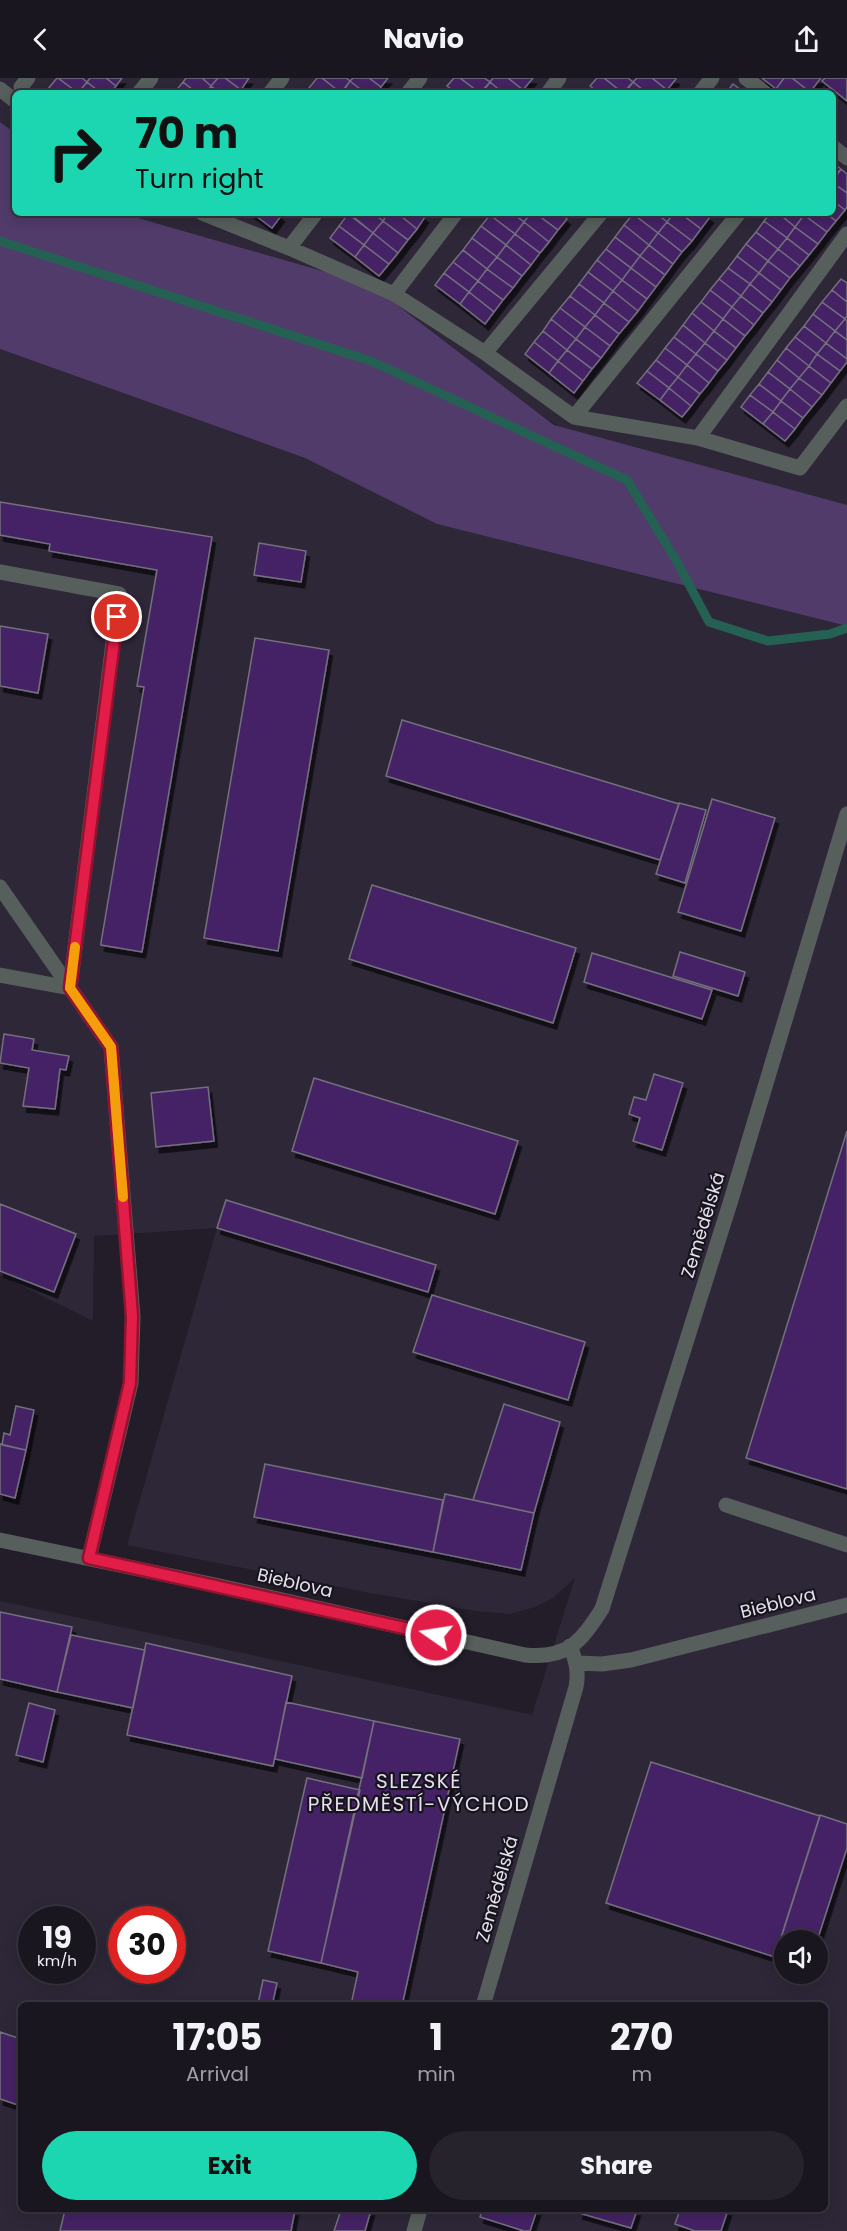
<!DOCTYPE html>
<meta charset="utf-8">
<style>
body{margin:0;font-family:Poppins,sans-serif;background:#27232c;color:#f1f3f6;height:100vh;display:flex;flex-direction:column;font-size:22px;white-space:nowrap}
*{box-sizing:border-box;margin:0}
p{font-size:20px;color:#9f9fa4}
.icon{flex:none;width:33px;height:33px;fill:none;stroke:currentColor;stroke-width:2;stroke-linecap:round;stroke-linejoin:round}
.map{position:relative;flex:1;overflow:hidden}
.side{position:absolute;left:18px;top:1924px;width:810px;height:210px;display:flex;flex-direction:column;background:#1a161f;border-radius:9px;box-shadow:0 3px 15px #0003,0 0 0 2px #38353d}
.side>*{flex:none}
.hud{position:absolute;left:12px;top:12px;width:824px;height:126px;border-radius:9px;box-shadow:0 3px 15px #0003,0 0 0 2px #38353d;background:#1cd5b1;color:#111;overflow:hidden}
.fabs{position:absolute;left:774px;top:1852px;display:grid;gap:12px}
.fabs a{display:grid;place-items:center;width:54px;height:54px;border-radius:50%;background:#1a161f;box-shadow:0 3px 15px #0003,0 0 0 2px #38353d;font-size:30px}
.speed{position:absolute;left:18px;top:1828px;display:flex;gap:12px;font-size:30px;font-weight:700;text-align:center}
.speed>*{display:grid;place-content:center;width:78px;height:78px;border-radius:50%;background:#1a161f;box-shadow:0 3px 15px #0003,0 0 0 2px #38353d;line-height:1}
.speed small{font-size:15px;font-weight:400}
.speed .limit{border:9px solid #d22;background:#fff;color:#111}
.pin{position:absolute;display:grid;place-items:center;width:51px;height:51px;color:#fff;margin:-26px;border:3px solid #fff;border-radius:50%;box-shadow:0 2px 6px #0007}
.me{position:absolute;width:66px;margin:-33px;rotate:283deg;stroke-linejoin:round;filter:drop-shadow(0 0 4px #0008)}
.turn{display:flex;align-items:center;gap:21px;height:126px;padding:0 24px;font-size:27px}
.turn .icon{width:78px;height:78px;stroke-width:2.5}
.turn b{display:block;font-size:42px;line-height:51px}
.eta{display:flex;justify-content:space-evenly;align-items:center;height:102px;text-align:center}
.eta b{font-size:36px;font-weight:700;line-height:42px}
.cta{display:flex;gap:12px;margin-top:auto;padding:12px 24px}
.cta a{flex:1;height:69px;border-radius:36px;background:#1cd5b1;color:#111;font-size:24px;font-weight:700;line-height:69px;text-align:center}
.cta a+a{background:#27232c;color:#f1f3f6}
header{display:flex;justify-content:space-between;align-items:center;height:78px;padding:0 24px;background:#1a161f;font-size:27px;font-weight:700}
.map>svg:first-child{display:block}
.built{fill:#2e2738;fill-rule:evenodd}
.green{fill:#503b6a}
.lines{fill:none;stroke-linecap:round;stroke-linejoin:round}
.stream{stroke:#256153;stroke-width:9}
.building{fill:#442465;stroke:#746f7e;stroke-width:1.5;filter:url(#shadow)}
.minor{stroke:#575f5c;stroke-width:15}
.route-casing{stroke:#92132f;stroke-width:15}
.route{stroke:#e11d48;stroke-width:10}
.slow{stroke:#f59e0b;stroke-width:10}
.labels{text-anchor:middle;stroke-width:4.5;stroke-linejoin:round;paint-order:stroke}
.street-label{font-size:18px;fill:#e5e1ea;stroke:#18141f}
.neighbourhood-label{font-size:20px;letter-spacing:1.5px;fill:#e5e1ea;stroke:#18141f}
</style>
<header><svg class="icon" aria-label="back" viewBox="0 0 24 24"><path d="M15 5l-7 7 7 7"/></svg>Navio<svg class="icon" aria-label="share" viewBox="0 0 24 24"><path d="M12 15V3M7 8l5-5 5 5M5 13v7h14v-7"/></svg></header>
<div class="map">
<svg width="847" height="2153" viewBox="0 0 847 2153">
<defs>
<filter id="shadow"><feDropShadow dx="3.5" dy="6" stdDeviation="0" flood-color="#0009"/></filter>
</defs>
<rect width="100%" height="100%" fill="#221d29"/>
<path class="built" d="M0,0h847v429l-285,-79 -14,-8 -177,-135 -250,-72h711v-120h-817v40l-15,-11z
M0,271l305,109 132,66 410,102v1605h-847v-630l532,114 43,-137 -22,20 -18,9 -25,7 -34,-3 -111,-19 -238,-47 90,-317 -123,8 -1,85 -93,-46zM32,1842h50v51h-50zM122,1842h50v51h-50zM784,1863h34v33h-34zM21,1928h804v204h-804z"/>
<path class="green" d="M0,44l15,11v80h106l250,72 183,140 293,80v121l-410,-102 -132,-66 -305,-109z"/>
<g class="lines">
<path class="stream" d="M0,163l371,120 256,119 49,80 33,62 59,19 62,-7 17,-6"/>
</g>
<path class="building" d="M57,0h1l20,15h-25l-5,-4z
M58,0h24l5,4 -9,11z
M90,0h16l10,8 -6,7h-9l-14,-11z
M106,0h16l-6,8z
M186,0h16l9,8 -5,7h-9l-14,-11z
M202,0h16l-7,8z
M218,0h7l16,12 -2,3h-18l-10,-7z
M225,0h24l-8,12z
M317,0h5l19,15h-25l-7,-5z
M322,0h24l4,3 -9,12z
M353,0h16l12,9 -4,6h-12l-15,-12z
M369,0h19l-7,9z
M454,0h6l20,15h-24l-9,-7z
M460,0h24l6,4 -10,11z
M493,0h15l15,12 -2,3h-18l-13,-11z
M508,0h25l-10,12z
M597,0h7l19,15h-24l-9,-7z
M604,0h24l5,4 -10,11z
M637,0h15l15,12 -2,3h-18l-14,-11z
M652,0h23l1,1 -9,11z
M762,0h22l-8,11z
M784,0h8l18,14 -28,1 -6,-4z
M792,0h29l-11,14z
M825,0h22v23l-25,-20z
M350,3l15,12h-23z
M87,4l14,11h-23z
M183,4l14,11h-23z
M490,4l13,11h-21z
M633,4l14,11h-22z
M733,6l12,9h-19z
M832,84l9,7 -9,10z
M841,91l6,5v19l-15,-11z
M832,104l15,11v14l-2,3 -13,-10z
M832,122l13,10 -9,11 -10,-8h6z
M252,135h26l3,3 -9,12z
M349,135h24l10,8 -10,12z
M373,135h15l-5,8z
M388,135h9l20,16 -9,11 -25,-19z
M397,135h23l5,4 -8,12z
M492,135h20l12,9 -9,12 -25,-19z
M512,135h19l-7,9z
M531,135h4l23,17 -9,12 -25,-20z
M535,135h25l7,6 -9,11z
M656,135h18l-7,9z
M656,135l11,9 -9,11 -25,-19z
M674,135h6l21,16 -9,12 -25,-19z
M680,135h24l6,4 -9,12z
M771,135h7l17,14 -8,11 -23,-17z
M778,135h24l2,2 -9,12z
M806,135h20l10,8 -9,11 -23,-17z
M348,136l25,19 -9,12 -25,-19z
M633,136l25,19 -9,12 -25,-20z
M490,137l25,19 -9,11 -25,-19z
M804,137l23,17 -9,12 -23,-17z
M383,143l25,19 -10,13 -25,-20z
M764,143l23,17 -9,11 -22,-17z
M524,144l25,20 -9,11 -25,-19z
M667,144l25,19 -10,11 -24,-19z
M624,147l25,20 -9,11 -25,-19z
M339,148l25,19 -9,12 -25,-19z
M481,148l25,19 -9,12 -25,-19z
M795,149l23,17 -9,11 -22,-17z
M756,154l22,17 -10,12 -22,-17z
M373,155l25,20 -9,11 -25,-19z
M658,155l24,19 -9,12 -24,-19z
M515,156l25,19 -9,12 -25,-20z
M615,159l25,19 -9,12 -25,-19z
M472,160l25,19 -10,12 -24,-19z
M787,160l22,17 -9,11 -22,-17z
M746,166l22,17 -9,12 -22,-17z
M364,167l25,19 -10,12 -24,-19z
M506,167l25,20 -9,11 -25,-19z
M649,167l24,19 -8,11 -25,-19z
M606,171l25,19 -9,12 -25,-20z
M778,171l22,17 -10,12 -22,-17z
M463,172l24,19 -9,12 -25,-19z
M640,178l25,19 -9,12 -25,-19z
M737,178l22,17 -9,11 -22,-16z
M497,179l25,19 -9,12 -26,-19z
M597,182l25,20 -9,11 -25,-19z
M768,183l22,17 -9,12 -22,-17z
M453,184l25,19 -9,11 -25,-19z
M631,190l25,19 -9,12 -25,-19z
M728,190l22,16 -9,12 -22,-17z
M487,191l26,19 -10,12 -25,-19z
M588,194l25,19 -9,12 -25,-19z
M444,195l25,19 -9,12 -25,-19z
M759,195l22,17 -9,12 -22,-18z
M719,201l22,17 -9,11 -22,-17z
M841,201l6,4v19l-15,-12z
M622,202l25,19 -9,12 -25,-20z
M478,203l25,19 -9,12 -25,-20z
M579,206l25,19 -9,12 -25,-19z
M750,206l22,18 -9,11 -22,-17z
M710,212l22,17 -9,12 -22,-17z
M832,212l15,12v14l-2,3 -23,-17z
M613,213l25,20 -9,11 -25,-19z
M469,214l25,20 -9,12 -25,-20z
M570,218l25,19 -10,12 -25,-19z
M741,218l22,17 -9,12 -22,-18z
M701,224l22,17 -9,12 -22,-18z
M822,224l23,17 -10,12 -22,-17z
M604,225l25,19 -10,12 -24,-19z
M732,229l22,18 -9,11 -22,-17z
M560,230l25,19 -9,12 -25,-20z
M692,235l22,18 -9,12 -22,-18z
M813,236l22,17 -9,12 -22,-17z
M595,237l24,19 -9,12 -25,-19z
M551,241l25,20 -9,11 -24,-19z
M723,241l22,17 -9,12 -22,-17z
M845,241l2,2v19l-12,-9z
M683,247l22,18 -9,11 -22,-17z
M804,248l22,17 -9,11 -22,-17z
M585,249l25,19 -9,12 -25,-19z
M543,253l24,19 -9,11 -24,-19z
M714,253l22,17 -9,12 -22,-17z
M835,253l12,9v19l-21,-16z
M674,259l22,17 -9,11 -22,-17z
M795,259l22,17 -8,12 -23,-18z
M576,261l25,19 -9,11 -25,-19z
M534,264l24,19 -9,12 -24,-19z
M705,265l22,17 -9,11 -22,-17z
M826,265l21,16v3l-7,9 -23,-17z
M665,270l22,17 -9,12 -22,-17z
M786,270l23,18 -10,12 -22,-18z
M567,272l25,19 -9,12 -25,-20z
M696,276l22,17 -9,12 -22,-18z
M817,276l23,17 -9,12 -22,-17z
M656,282l22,17 -9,11 -22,-17z
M777,282l22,18 -9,11 -22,-17z
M558,283l25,20 -9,12 -25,-20z
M687,287l22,18 -9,11 -22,-17z
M809,288l22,17 -9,12 -23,-17z
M647,293l22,17 -9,12 -23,-17z
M768,294l22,17 -9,12 -22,-17z
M678,299l22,17 -9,12 -22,-18z
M799,300l23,17 -10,12 -22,-18z
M759,306l22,17 -8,11 -23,-17z
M669,310l22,18 -9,11 -22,-17z
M790,311l22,18 -9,11 -22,-17z
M750,317l23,17 -10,12 -22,-17z
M781,323l22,17 -8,11 -22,-17z
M773,334l22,17 -10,12 -22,-17z
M0,424l212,35 -70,415 -41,-7v-2l43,-256 -7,-1 20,-116 -108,-19 1,-7 -50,-9z
M259,465l47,8 -5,31 -47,-7z
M0,548l48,8 -10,59 -38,-7z
M255,560l74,12 -51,301 -74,-13z
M402,642l277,84 -19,56 -274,-84z
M712,721l63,19 -34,113 -63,-19z
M679,725l27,7 -21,73 -29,-9z
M372,807l204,63 -23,75 -204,-64z
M680,874l65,20 -7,24 -65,-20z
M592,875l120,37 -10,29 -118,-37z
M4,956l30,5 -2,11 37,6 -3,14 -6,-1 -5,40 -32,-3 6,-38 -29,-5z
M654,996l29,9 -21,67 -29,-9 7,-23 -11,-4 5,-17 12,3z
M314,1000l204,63 -23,73 -203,-63z
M208,1009l6,54 -58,6 -5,-54z
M847,1053v358l-101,-31z
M226,1122l210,65 -8,27 -211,-64z
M0,1126l76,30 -22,58 -54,-21z
M432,1217l153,47 -17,58 -155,-48z
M504,1326l56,18 -26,91 -61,-13z
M16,1328l18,4 -8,40 -24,-5 2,-12 6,2z
M0,1366l26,6 -11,48 -15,-4z
M265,1386l178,36 -10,52 -179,-35z
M445,1416l89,19 -13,57 -88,-18z
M0,1534l72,15 -15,65 -57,-13z
M71,1557l74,15 -12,58 -76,-16z
M146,1565l146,33 -19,90 -146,-31z
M286,1624l88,19 -12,57 -87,-19z
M29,1625l26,7 -12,52 -27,-7z
M374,1643l86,18 -58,267 -51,-1 7,-33 -37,-9z
M651,1684l169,54 -45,141 -169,-54z
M307,1700l53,12 -39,173 -53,-12z
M820,1737l27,9v24l-30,93h-33v18l-9,-3z
M263,1902l14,3 -5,23 -14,-2z
M0,1954l21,7v67l-21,-7z
M65,2132h230l-4,21h-231z
M341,2132h30l-6,21h-31z
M482,2132h55l-7,21h-6l-44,-14z
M580,2132h57l-6,18 -52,-15z
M680,2132h48l-7,21h-26l-20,-7z"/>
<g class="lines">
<path class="minor" d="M746,0l19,15
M21,9l7,-9
M0,11l15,12
M139,15l12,-15
M270,15l12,-15
M408,15l12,-15
M548,15l11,-15
M700,15l12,-15
M832,68l15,12
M202,135l87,35 27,-35
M289,170l105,46 62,-81
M394,216l91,59 116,-140
M485,275l89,64 165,-204
M574,339l124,21 149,-204
M698,360l102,30 47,-62
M0,494l119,22 -49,394 -70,-13
M0,809l111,160 22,269 -2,67 -42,175
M726,1427l121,40
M0,1462l215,45 310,70c42,4 55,-12 77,-46l129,-409 116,-386
M577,1585l25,1 29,-4 216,-55
M483,1928l93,-319c3,-16 0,-26 -6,-41
M414,2153l6,-21"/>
</g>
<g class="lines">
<defs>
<path id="route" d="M117,539l-47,371 41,59 21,269 -2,67 -41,175 347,77"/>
</defs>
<use href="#route" class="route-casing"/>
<use href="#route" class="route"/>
<path class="slow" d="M75,869l-5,41 41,59 12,150"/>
</g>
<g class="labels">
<g class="street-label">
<text transform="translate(703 1147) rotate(-73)" y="6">Zemědělská</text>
<text transform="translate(295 1505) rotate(13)" y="6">Bieblova</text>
<text transform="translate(778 1525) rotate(-14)" y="6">Bieblova</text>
<text transform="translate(497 1811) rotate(-74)" y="6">Zemědělská</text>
</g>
<g class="neighbourhood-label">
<text x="419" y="1710">SLEZSKÉ<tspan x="419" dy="23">PŘEDMĚSTÍ-VÝCHOD</tspan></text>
</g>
</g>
</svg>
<div class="fabs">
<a><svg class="icon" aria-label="sound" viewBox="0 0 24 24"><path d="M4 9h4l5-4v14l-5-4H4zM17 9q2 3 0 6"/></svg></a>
</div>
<div class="speed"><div>19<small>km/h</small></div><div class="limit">30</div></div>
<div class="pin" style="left:117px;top:539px;background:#d93025"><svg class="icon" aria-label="arrive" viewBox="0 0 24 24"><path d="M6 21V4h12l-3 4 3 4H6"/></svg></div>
<svg class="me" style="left:436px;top:1557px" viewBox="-20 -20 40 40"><circle r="17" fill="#e11d48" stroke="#fff" stroke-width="3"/><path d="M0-11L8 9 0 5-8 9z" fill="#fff"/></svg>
<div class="hud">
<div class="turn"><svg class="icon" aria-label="right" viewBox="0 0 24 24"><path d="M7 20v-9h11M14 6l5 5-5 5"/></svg><div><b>70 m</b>Turn right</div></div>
</div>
<section class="side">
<div class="eta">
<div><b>17:05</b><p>Arrival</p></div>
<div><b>1</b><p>min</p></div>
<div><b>270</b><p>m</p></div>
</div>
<div class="cta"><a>Exit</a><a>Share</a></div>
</section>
</div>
